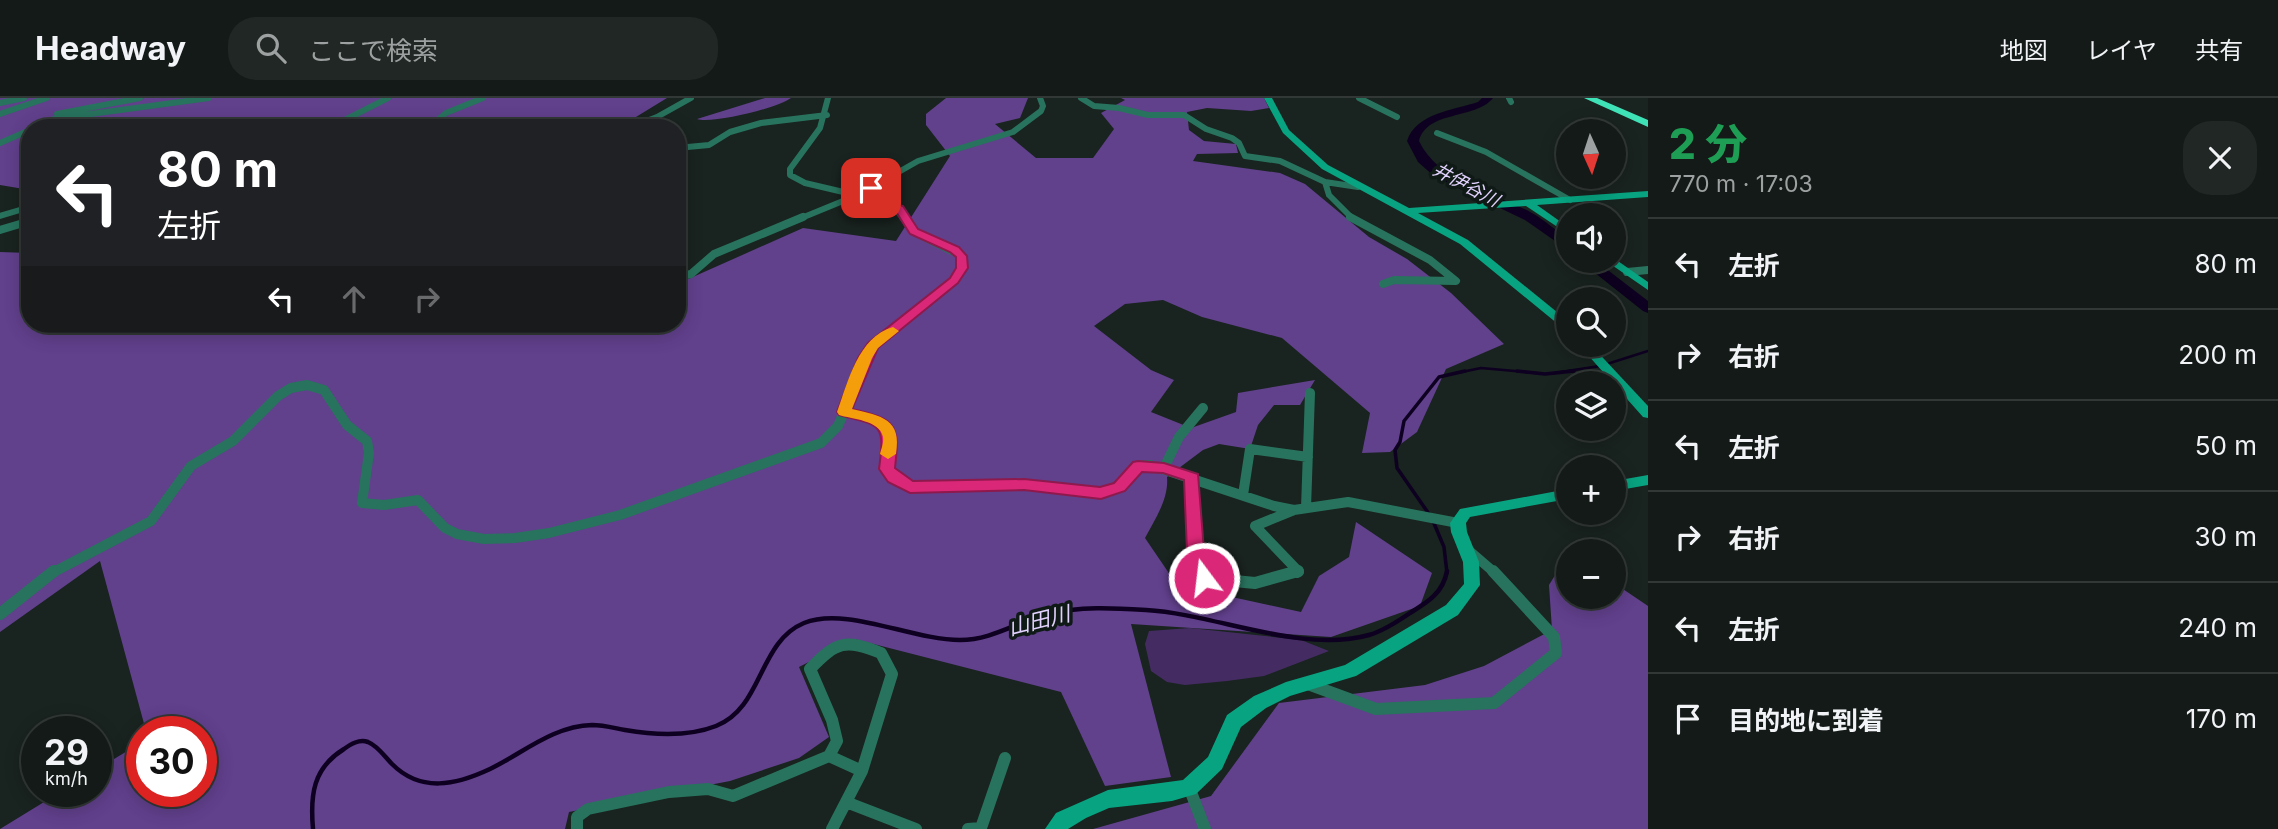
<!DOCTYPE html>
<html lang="ja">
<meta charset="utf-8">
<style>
body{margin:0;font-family:Inter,"Noto Sans JP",sans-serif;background:#202724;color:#f1f3f6;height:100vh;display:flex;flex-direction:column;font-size:26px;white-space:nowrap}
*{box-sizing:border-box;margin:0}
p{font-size:23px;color:#9da1a1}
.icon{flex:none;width:38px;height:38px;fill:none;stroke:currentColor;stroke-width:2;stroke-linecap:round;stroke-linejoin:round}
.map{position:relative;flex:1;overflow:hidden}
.panel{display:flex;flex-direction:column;background:#131a17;width:630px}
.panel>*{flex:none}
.guide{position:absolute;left:21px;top:21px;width:665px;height:214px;border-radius:28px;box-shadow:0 4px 18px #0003,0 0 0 2px #323836;background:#202124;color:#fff;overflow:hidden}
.needle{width:46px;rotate:177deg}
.tools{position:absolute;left:1556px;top:21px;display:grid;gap:14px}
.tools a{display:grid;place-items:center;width:70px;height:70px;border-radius:50%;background:#131a17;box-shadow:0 4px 18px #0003,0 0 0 2px #323836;font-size:35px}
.speed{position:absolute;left:21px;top:618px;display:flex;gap:14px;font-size:35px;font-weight:700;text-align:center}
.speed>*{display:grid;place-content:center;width:91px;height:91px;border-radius:50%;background:#131a17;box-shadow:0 4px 18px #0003,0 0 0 2px #323836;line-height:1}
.speed small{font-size:18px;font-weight:400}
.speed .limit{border:10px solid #d22;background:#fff;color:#111}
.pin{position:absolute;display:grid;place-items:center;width:60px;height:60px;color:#fff;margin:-30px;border-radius:14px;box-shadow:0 4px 10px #0006}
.me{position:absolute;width:77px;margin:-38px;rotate:345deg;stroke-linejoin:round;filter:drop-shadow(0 0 5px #0008)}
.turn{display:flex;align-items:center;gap:24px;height:147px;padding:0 21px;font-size:32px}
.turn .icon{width:91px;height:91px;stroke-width:2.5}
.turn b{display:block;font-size:49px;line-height:60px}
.lanes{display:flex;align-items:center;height:66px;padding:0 21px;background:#0003;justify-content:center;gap:35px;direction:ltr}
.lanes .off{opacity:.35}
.round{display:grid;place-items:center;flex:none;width:74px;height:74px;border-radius:28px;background:#202724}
.head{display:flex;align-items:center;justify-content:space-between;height:119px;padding:0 21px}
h1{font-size:42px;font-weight:800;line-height:52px;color:#1e9e55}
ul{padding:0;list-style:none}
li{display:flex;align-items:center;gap:21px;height:91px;padding:0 21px;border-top:2px solid #323836}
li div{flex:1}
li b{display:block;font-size:26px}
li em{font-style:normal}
header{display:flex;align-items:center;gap:42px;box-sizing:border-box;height:98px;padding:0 35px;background:#131a17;border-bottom:2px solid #323836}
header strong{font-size:33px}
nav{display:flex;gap:38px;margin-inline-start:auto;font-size:24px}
.search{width:490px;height:63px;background:#202724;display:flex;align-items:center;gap:18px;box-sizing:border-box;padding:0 24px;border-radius:28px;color:#9da1a1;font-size:26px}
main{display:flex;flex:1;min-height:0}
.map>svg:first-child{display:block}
.green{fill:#442c63}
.forest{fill:#61408c}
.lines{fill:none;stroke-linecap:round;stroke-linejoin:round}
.stream-far2{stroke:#0e0020;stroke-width:2.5}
.stream-far1{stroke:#0e0020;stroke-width:3.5}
.stream{stroke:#0e0020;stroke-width:4.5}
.river{fill:#0e0020;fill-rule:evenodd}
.street-far3{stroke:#28735d;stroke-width:6}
.street-far2{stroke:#28735d;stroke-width:8}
.street-far1{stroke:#28735d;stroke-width:10}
.street{stroke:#28735d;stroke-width:12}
.secondary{fill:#08a380;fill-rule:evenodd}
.highway{fill:#3fe2b6;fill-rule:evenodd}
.route{fill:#db2777;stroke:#8e194d;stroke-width:2}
.slow{fill:#f59e0b}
.labels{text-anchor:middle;stroke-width:7;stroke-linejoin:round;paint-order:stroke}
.far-water-label{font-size:18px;font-style:italic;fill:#e2d2fe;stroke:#0f1a16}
.water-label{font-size:21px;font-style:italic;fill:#e2d2fe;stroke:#0f1a16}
</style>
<header>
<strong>Headway</strong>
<div class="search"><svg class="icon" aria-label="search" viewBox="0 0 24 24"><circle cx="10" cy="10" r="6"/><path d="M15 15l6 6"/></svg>ここで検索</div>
<nav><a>地図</a><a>レイヤ</a><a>共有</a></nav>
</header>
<main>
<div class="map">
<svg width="1648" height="731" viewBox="0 0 1648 731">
<rect width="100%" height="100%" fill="#19231f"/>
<path class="green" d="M1190,530l111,12 28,11 -65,25 -37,5 -42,4 -18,-3 -16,-11 -6,-27 4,-13z"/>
<path class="forest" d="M0,0h667l-49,30h-588v62l-30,-5z
M765,0h26c-13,10 -79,26 -94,21z
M946,0h82l-8,20 -25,6 41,34h57l21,-29 -13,-16 24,-13 -4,-2h143l5,10 -18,3 -44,-3 -20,4 2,18 15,11 32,3 2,9 -41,1 -4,7 87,12 25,11 64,53 38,22 44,34 53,51 -58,25 -29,63 -27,20 -28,1 8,-40 -88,-75 -80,-21 -39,-17 -38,4 -31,22 57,44 23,10 -23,32 40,16 45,-16 2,-19 77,-13 -15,25h-26l-16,20 -8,24 -31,-5 -16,6 -36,27c2,22 -12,42 -22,61l32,47 124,27 18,-36 30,-19 7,-35 76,51 -12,33 -89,31 -200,-13 40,153 -66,9 -44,-94 -207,-53 -55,28 30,70 -30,21 -69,23 -161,31 -4,17h-565l62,-38h34v-21l46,-28v49h59v-59l-55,-1 -46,-170 -100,71v-380l30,1v71h647v-40l126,-56 93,13 54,-85 -24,-31v-11z
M1562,466h6v33h46v-14l34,23v223h-555l118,-33 68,-93 146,-18 59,-19 68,-36 -3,-45z"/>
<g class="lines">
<path class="stream-far2" d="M1607,266l41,-13
M1457,275l24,-5 55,5
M1554,275l46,-7"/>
<path class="stream-far1" d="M1517,273l28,3 29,-3
M1429,416l-32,-46 -2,-18 5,-8 4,-21 35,-44 26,-6
M1433,423l11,26 3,26"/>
<path class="stream" d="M313,731c-3,-34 0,-61 31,-80 7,-5 15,-10 24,-7 10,4 17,15 24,22 29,29 64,21 98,5 33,-16 63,-43 102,-44 11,0 22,3 33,5 29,5 63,7 91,-4 47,-18 42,-84 88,-103 42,-17 108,17 156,17 32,0 57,-18 88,-26 31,-8 66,-6 98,-4 70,4 155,44 223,25 14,-4 28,-13 41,-22 18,-11 33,-20 37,-42"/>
<path class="river" d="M1482,0h11c-18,22 -66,12 -74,43 20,42 75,51 113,72 13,7 24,18 36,26v11l-43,-30 -90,-43 -17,-15 -11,-21c9,-28 47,-31 71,-39z
M1580,163h16l52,40v12l-5,-2z"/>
<path class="street-far3" d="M828,0l-8,30 -30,41v6l15,8 85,20 14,16
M1081,0l13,8 25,2 29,7h36l22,14 26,9 7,5 6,13 35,5 45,21 33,5
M1359,0l38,19
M1509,0l2,4
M0,5l24,-5
M0,16l47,-16
M57,16l83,-16
M34,30l20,-9 155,-21
M329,30l59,-30
M428,30l18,-15 37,-15
M628,30l29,-11 34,-19
M1437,35l49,19 84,48
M0,45l30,-13
M677,50l32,-3 21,-13 31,-9 66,-8
M1325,84l4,13 24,24
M0,118l30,-9
M799,121l61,-25 58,-33 95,-29 28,-21 2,-5 -3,-8"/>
<path class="street-far2" d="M1350,119l80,43 26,21 -62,-1 -11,4
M0,132l30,-9
M1627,174l21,-2
M677,179l14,-3 23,-20 89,-37
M859,275l14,-28 81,-65 8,-12v-12l-46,-23 -13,-16"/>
<path class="street-far1" d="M860,273l-16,41c16,4 45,6 47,28 1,9 -4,19 -4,29l7,9 16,9 114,-3 77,9 19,-6 18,-21 12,-1 124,41 20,4 54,-8 110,21
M1164,370l15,-31 24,-29
M1192,379l3,74 7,22
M1243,397l7,-46 58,8
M1306,410l4,-115
M1294,412l-39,16 44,46 -2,1
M1466,450l29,25
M52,475l99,-52 40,-55 42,-25 45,-45 13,-8 16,-3 17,5 23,35 20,16 2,12 -7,50 22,2 34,-5 27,28 12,6 27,5 31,-1 34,-5 71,-18 201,-72 17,-17 6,-14"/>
<path class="street" d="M1202,473l2,7 51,5 43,-12
M0,516l54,-43
M1308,586l68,25 118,-6 62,-50 -2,-16 -61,-66
M829,658l33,15
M1189,689l16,42
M846,704l70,27
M577,731v-12l11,-8 81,-17 39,-3 25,7 96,-40 8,-15 -5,-21 -22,-51c27,-28 35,-30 71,-16l11,21 -30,97 -30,58
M968,731l13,-1 24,-70"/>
<path class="secondary" d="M1264,0h8l17,32 39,35 81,43 239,-17v6l-111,8 31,22v7l-42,-28 -108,7 50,27 100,81v9l-4,-1 -104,-85 -138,-75 -39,-36z
M1615,161l33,23v8l-42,-29z
M1579,247h12l57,61v12l-5,-1z
M1648,377v10l-34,6v-10z
M1568,391v10l-98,18 -4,6 1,9 12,30 1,23 -22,30 -102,61 -66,20 -24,12 -25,19 -19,42 -26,25 -24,7 -63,7 -23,10 -18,11h-23l11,-16 52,-23 75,-10 25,-23 19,-42 27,-19 32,-14 59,-17 101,-60 18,-21 -1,-22 -12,-30 -1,-9 10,-14z"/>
<path class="highway" d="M1584,0h13l51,22v7z"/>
</g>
<path class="route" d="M867,88l9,2 -8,6 35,12 15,23 41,18 8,9 1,12 -10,15 -80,65 -26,61c44,10 48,15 43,59l18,13 111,-2 76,8 14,-4 19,-21 5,-1 26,2 34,11 6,77 9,27 -2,5h-13l-11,-32 -3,-71 -21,-7 -21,-1 -17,19 -24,8 -77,-9 -114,3 -22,-11 -9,-13c6,-46 3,-43 -40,-54l-2,-3 21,-54 10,-15 82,-65 6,-10v-11l-6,-5 -40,-18 -15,-24 -39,-13v-5z"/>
<path class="slow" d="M893,229l6,4 -21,17 -6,10 -20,51c30,7 50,10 44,45l-8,5 -8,-5c1,-4 4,-12 3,-17 -3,-17 -32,-18 -44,-22l-2,-3c11,-30 21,-75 56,-85z"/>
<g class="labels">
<g class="far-water-label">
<text transform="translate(1466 87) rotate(28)" y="6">井伊谷川</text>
</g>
<g class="water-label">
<text transform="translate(1039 523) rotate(-14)" y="7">山田川</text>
</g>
</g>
</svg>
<div class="tools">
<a><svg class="needle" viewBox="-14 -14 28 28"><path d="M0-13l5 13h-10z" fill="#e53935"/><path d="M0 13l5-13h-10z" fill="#9da1a1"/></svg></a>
<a><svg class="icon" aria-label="sound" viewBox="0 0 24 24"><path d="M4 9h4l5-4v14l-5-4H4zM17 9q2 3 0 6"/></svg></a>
<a><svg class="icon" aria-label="search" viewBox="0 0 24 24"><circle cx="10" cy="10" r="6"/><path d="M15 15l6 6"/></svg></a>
<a><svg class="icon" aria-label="layers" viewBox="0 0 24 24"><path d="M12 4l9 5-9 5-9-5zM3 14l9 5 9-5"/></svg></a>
<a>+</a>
<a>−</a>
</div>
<div class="speed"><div>29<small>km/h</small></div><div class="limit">30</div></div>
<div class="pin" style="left:871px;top:90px;background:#d93025"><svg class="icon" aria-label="arrive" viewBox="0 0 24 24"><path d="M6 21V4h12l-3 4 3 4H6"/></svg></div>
<svg class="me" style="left:1204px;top:480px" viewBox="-20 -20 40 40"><circle r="17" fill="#db2777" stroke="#fff" stroke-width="3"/><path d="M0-11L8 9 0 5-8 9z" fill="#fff"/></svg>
<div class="guide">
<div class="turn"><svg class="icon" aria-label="left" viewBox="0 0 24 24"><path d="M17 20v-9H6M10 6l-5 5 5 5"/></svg><div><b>80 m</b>左折</div></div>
<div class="lanes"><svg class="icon" aria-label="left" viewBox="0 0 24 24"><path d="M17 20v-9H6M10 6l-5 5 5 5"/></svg><svg class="icon off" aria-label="ahead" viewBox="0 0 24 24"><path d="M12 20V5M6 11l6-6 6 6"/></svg><svg class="icon off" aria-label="right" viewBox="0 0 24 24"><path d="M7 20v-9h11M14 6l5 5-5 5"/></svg></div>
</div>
</div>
<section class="panel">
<div class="head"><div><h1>2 分</h1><p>770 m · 17:03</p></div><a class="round"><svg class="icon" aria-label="close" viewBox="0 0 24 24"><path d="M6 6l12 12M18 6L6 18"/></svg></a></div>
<ul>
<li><svg class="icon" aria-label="left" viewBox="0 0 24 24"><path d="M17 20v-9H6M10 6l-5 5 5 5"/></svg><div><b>左折</b></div><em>80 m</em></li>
<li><svg class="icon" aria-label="right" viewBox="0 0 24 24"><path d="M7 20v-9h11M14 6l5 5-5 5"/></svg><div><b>右折</b></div><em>200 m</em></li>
<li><svg class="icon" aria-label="left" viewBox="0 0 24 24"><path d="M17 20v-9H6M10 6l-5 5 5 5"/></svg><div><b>左折</b></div><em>50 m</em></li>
<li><svg class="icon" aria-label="right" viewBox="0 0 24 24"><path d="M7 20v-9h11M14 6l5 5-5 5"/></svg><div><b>右折</b></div><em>30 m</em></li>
<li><svg class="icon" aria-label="left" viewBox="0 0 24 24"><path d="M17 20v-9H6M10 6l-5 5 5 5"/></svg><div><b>左折</b></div><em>240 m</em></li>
<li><svg class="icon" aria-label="arrive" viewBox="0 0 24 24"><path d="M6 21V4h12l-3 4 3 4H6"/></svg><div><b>目的地に到着</b></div><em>170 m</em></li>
</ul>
</section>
</main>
